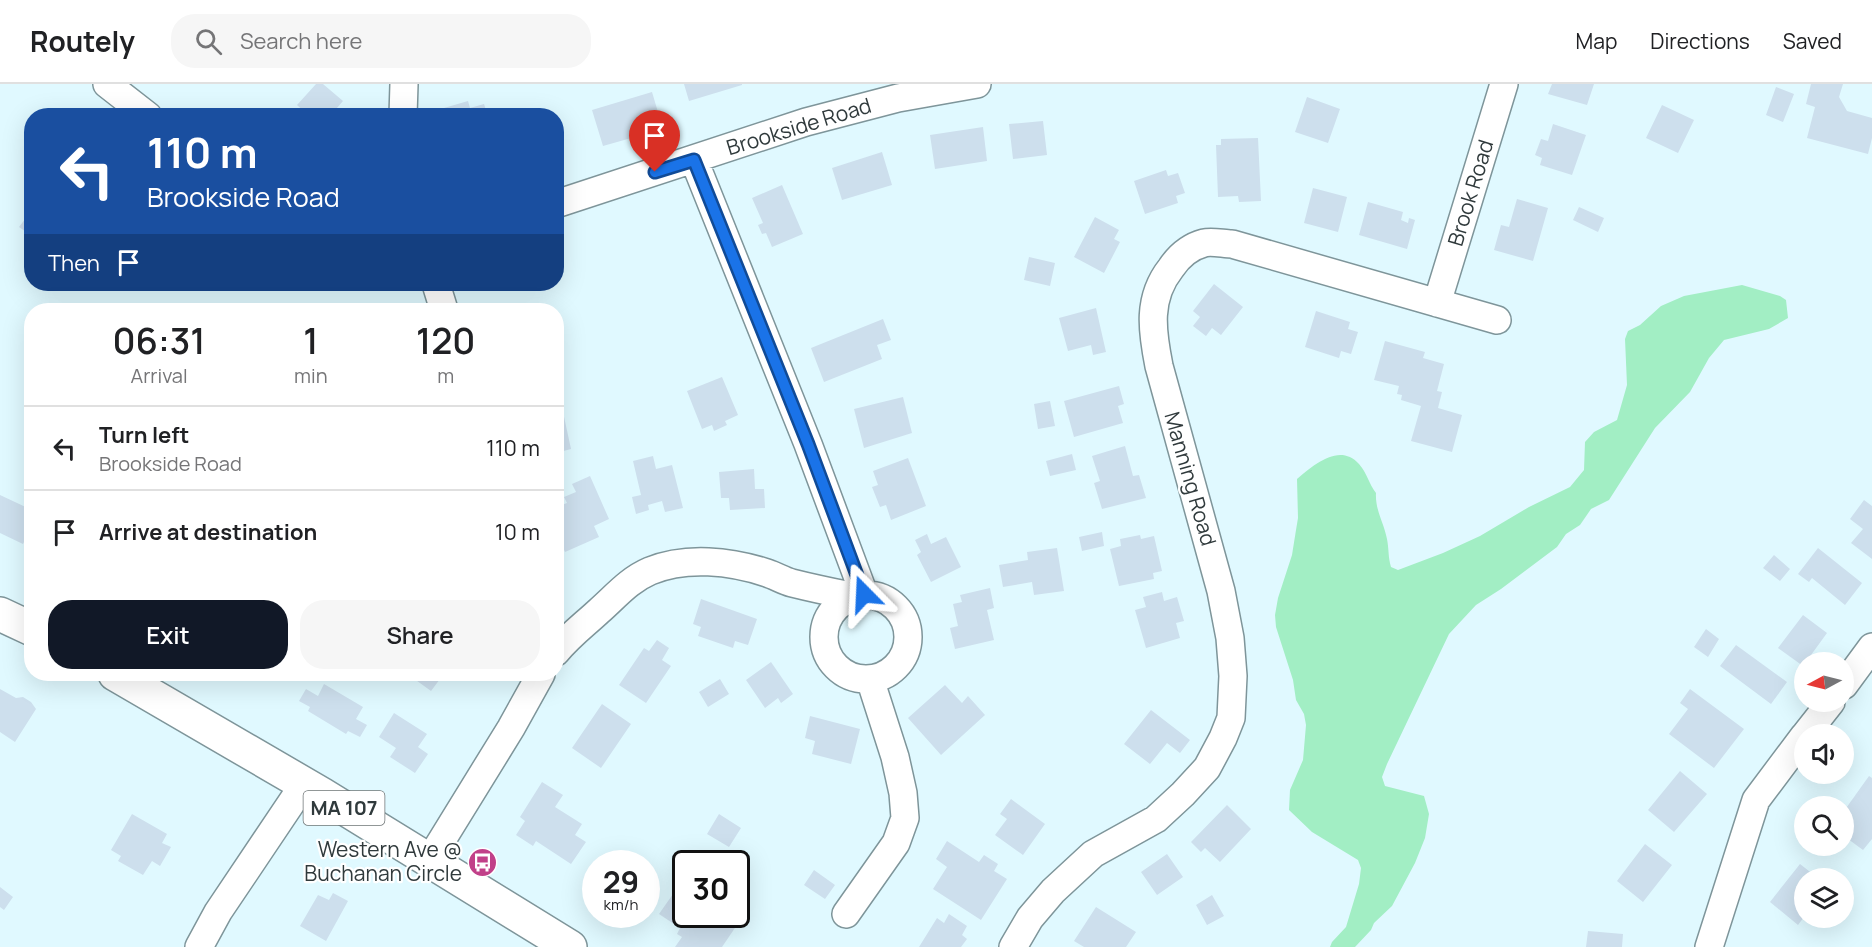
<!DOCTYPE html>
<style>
body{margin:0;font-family:Manrope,sans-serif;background:#f6f6f6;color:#202124;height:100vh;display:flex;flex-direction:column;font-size:22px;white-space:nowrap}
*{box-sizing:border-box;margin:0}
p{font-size:20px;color:#757577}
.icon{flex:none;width:33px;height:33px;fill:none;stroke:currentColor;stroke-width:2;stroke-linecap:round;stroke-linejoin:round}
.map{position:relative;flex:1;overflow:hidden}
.details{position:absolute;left:24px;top:219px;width:540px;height:378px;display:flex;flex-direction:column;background:#fff;border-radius:24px;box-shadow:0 6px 24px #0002}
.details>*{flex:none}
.hud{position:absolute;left:24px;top:24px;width:540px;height:183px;border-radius:24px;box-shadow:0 6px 24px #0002;background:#1a4fa0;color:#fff;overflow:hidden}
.needle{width:39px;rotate:263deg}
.controls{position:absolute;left:1794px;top:568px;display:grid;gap:12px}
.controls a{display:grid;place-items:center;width:60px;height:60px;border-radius:50%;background:#fff;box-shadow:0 6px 24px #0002;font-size:30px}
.speed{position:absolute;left:582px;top:766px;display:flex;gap:12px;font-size:30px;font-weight:700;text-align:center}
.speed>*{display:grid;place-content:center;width:78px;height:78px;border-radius:50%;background:#fff;box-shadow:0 6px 24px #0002;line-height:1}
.speed small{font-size:15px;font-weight:400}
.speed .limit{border:3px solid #111;border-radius:9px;background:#fff;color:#111}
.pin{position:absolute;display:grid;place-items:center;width:51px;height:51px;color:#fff;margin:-62px -26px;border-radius:50% 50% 50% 0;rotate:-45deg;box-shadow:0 0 6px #0007}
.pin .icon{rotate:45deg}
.me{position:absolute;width:66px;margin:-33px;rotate:339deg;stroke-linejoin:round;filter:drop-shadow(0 0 4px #0008)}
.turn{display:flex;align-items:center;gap:21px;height:126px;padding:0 24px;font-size:27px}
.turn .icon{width:78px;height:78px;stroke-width:2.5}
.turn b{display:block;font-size:42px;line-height:51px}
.then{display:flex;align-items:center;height:57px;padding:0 24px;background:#0003;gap:12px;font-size:22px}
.eta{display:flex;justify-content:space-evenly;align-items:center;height:102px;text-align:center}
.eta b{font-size:36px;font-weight:600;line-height:42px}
.primary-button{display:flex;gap:12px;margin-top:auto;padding:12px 24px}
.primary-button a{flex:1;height:69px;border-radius:24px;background:#111827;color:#fff;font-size:24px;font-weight:600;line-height:69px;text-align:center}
.primary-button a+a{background:#f6f6f6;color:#202124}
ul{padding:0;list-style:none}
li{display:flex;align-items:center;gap:18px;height:84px;padding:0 24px;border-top:2px solid #e0e0e0}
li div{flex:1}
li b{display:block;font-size:22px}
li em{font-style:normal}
header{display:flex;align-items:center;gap:36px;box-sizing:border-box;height:84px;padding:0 30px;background:#fff;border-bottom:2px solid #e0e0e0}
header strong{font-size:28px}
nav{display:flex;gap:33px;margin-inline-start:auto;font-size:21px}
.search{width:420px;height:54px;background:#f6f6f6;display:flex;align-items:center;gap:15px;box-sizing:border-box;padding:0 21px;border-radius:24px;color:#757577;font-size:22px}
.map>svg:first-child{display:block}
.green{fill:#a2eec4}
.building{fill:#cddfed}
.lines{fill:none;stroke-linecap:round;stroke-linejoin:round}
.minor-casing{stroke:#7e959a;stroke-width:30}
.primary-casing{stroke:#7e959a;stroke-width:36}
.minor{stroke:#fff;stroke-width:27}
.primary{stroke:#fff;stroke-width:33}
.route-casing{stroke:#114b97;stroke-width:15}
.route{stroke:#1a73e8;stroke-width:10}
.labels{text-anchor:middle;stroke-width:4.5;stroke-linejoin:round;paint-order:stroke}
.shield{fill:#fff;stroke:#6e7576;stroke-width:1.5}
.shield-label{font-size:20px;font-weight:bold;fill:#303a3c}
.street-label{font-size:21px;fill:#303a3c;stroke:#fff}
.poi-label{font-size:21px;fill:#303a3c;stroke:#fff;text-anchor:end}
</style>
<header>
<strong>Routely</strong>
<div class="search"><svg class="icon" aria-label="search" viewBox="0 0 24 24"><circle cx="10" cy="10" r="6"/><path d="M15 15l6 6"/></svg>Search here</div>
<nav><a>Map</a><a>Directions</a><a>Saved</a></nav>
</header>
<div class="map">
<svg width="1872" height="863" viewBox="0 0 1872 863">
<rect width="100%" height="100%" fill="#e0f9ff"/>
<path class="green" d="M1742,201l38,11 6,4 2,18 -19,11 -45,11 -15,18 -19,34 -35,36 -46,72 -18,9 -11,16 -14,9 -9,13 -56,42 -25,16 -27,29 -62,130 -5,13 3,9 39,10 5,18 -4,24 -10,25 -23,43 -18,17 -3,7 -16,17h-25l2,-5 14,-15 13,-43 2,-16 -3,-8 -46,-28 -23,-22 1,-20 13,-30 3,-35 -2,-11 -8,-14 -3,-20 -17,-53 -1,-12 3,-17 14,-43 4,-25 2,-12 -1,-39c16,-13 42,-37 62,-15 8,9 10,20 17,29 -1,17 8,30 11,46 2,10 1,18 4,28l7,3 45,-17 37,-17 49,-29 41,-20 14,-17 1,-28 9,-10 23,-12 10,-35 -2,-46 3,-8 12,-6 21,-19 23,-10z"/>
<path class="building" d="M316,0h7l20,17 -13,15h-21l-12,-11z
M684,0h58v1l-53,16z
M1552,0h42l-7,21 -39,-11z
M1811,0h32l-4,13 8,14 25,7v20l-4,16 -61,-16 8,-31 -9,-3z
M1776,3l18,7 -11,28 -17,-7z
M652,8l11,37 -60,17 -11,-36z
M1307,13l33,12 -12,34 -33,-11z
M468,17l2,7 14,-4 4,12h-41l-3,-8z
M1662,21l32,15 -16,33 -32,-15z
M1043,37l4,34 -34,4 -4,-35z
M1553,40l33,11 -14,40 -32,-10 2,-7 -7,-3 6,-16 7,2z
M983,43l4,34 -52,8 -5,-34z
M1258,54l3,63 -22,1 -1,-6 -20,1 -2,-52h5v-6z
M882,68l10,33 -50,15 -10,-32z
M1166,86l2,6 10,-3 7,20 -9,3 2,7 -33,11 -11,-33z
M782,101l21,49 -31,13 -6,-14 -4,1 -4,-9 5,-2 -11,-25z
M1313,104l34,9 -9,35 -34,-9z
M1517,115l31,9 -15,53 -39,-11 7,-25 8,2z
M1368,118l35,10 -2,8 7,3 1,-5 6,2 -8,29 -48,-14z
M1579,123l25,11 -6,14 -25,-12z
M32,126v26l-13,-9z
M1095,133l24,13 -5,9 6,3 -16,31 -30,-16z
M1029,173l26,6 -5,23 -26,-6z
M1214,200l29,23 -22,28 -9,-7 -6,8 -13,-10 7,-9 -7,-6z
M1096,224l10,44 -13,3 -2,-10 -23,6 -9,-33z
M1316,227l34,11 -2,7 10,3 -7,22 -10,-3 -2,7 -34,-11z
M883,235l8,21 -14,5 5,14 -58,23 -13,-34z
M1385,257l40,11 -2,6 21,6 -7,27 5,1 -4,16 24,7 -10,37 -41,-11 10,-35 -20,-6 1,-5 -5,-1 2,-8 -25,-6z
M722,293l16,38 -13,6 2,4 -13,6 -2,-6 -10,4 -15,-38z
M1119,302l5,18 -6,2 5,17 -49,14 -10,-36z
M903,313l9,36 -48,15 -10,-39z
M1050,317l5,25 -17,3 -4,-25z
M563,328l8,37 -15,4v-39z
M1125,362l8,30 6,-1 7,23 -44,11 -8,-26 6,-2 -8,-25z
M1072,370l4,16 -26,6 -4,-15z
M653,372l3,13 16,-4 11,43 -18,4 -3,-11 -14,4 1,5 -13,4 -4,-17 9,-2 -8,-34z
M908,374l18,48 -35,14 -5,-15 -6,2 -8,-20 6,-2 -5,-14z
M754,385l1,20h9l1,19 -35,2 -1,-12h-8l-2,-26z
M590,392l19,43 -15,7 5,11 -34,15 -9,-20v-25l11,-4 -3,-6 12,-5 -4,-8z
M0,411l32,15v16l-9,18 -23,-11z
M1864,416l8,6v53l-21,-16 12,-14 -13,-10z
M1102,448l2,14 -22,5 -3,-14z
M927,450l4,10 15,-7 15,30 -30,15 -14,-27 4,-3 -6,-12z
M1140,451l1,4 13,-3 8,35 -9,2 1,6 -35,7 -9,-37 11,-3 -1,-7z
M1057,464l7,43 -30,4 -2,-13 -29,5 -4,-22 29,-5 -1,-8z
M1818,464l44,35 -17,22 -33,-27 -3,4 -11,-8z
M1774,471l16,14 -10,12 -17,-13z
M990,504l4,20 -7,2 7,30 -39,9 -5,-21 8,-2 -5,-22 9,-2 -2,-7z
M1162,508l2,9 13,-4 7,24 -8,2 4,15 -34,10 -11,-38 11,-3 -3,-10z
M701,515l56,20 -9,26 -13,-4 -2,7 -35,-12 3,-9 -8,-3z
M1803,531l24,18 -24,33 -25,-18z
M1706,545l13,10 -11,18 -14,-10z
M657,556l12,8 -7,12 9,6 -25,37 -27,-18 25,-37 5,3z
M1736,561l51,37 -16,22 -51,-38z
M771,578l22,32 -12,9 -3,-5 -13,10 -19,-28z
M416,590h16l8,5 -9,12 -18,-13z
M720,595l9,15 -21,13 -9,-15z
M324,600l39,23 -7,12 11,6 -7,12 -12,-6 -2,3 -38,-23 2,-4 -11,-6 7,-12 12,7z
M945,601l17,18 6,-7 17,19 -44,40 -33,-37z
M0,605l16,9 7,-1 8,5 5,7 -21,33 -15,-10z
M1690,605l54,40 -30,39 -45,-34 19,-25 -8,-6z
M602,620l29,20 -30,44 -29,-20z
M1151,626l39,30 -10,13 -13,-10 -17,21 -26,-20z
M394,629l33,21 -9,13 10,7 -13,19 -25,-16 6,-9 -17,-11z
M810,632l50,13 -9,35 -39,-10 3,-13 -10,-3z
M1680,687l27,23 -33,38 -26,-22z
M1869,692l3,2v61l-9,11 -19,-14v-25z
M542,698l21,13 -8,12 27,17 -7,11 11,7 -15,22 -35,-23 -3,5 -17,-11 9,-14 -5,-4z
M1011,715l34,25 -22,31 -28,-20 12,-16 -7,-5z
M1227,721l24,24 -31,33 -15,-14 -4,4 -10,-10z
M132,730l35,20 -5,9 9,4 -11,19 -8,-5 -9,14 -25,-14 3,-5 -10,-6z
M719,730l22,14 -12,19 -22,-13z
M947,757l32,21 5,-7 14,9 -4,7 13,8 -26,41 -48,-31 14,-22 -11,-8z
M1645,760l27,21 -29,37 -26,-21z
M1167,770l16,23 -26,18 -16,-23z
M1800,780l19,15h-15v38l-6,8 -28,-23z
M814,786l21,15 -10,14 -21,-14z
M0,803l13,10 -9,13 -4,-3z
M333,809l15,8 -22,40 -26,-15 18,-31 11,5z
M673,810l13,8v13h43l10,7 -17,25h-47l7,-10 -5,-3 3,-6 -21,-14z
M1212,811l12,21 -17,9 -11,-20z
M1096,823l40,25 -10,15h-42l-10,-6z
M949,830l18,12 -5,9 5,4 -6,8h-42l18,-29 7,5z
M1588,847l35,3 -1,13h-36z"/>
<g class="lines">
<defs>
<path id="minor" d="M107,0l41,32
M403,32l1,-32
M694,76l114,284 56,150
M556,120l250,-82 92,-24 79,-14
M436,200l8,26
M1437,219l67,-219
M824 553a42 42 0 1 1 84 0a42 42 0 1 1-84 0Z
M556,568c14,-17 28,-27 43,-41 17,-15 30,-31 51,-40 36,-15 81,-10 117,2 9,3 17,8 25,10 20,5 39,9 59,13
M1844,601l28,-38
M1805,651l26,-33
M429,777l82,-133 30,-54
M846,830l50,-71 9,-25 -2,-25 -8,-36 -25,-78
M199,863l19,-35 86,-128
M1013,863l17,-29 23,-27 40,-37 63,-35 27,-25 24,-26 16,-30 8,-20 2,-42 -3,-38 -9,-47 -62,-225c-7,-35 -12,-68 12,-98 8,-12 18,-21 33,-25 8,-2 20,1 28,1l265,76
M1709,863l47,-147 48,-64"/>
<path id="primary" d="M0,530l32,15
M115,590l208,121 247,152"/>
</defs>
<use href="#minor" class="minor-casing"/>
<use href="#primary" class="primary-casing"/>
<use href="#minor" class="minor"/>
<use href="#primary" class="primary"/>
</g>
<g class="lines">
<defs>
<path id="route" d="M655,88l39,-12 114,284 56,150"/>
</defs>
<use href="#route" class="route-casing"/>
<use href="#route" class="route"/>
</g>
<defs>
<symbol id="bus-disc" viewBox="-11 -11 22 22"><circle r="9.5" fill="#c14089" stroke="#fff"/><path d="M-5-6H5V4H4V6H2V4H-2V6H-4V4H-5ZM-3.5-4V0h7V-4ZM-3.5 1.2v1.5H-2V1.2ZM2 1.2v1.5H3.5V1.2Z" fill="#fff"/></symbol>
</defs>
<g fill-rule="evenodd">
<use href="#bus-disc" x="466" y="762" width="33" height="33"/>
</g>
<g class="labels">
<rect class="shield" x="303.5" y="707" width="81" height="34" rx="4.5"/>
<g class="shield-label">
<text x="344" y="731">MA 107</text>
</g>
<g class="street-label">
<text transform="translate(799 43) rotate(-17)" y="7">Brookside Road</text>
<text transform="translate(1471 109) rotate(-73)" y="7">Brook Road</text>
<text transform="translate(1190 395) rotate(74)" y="7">Manning Road</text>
</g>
<g class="poi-label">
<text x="462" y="773">Western Ave @<tspan x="462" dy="24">Buchanan Circle</tspan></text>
</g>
</g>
</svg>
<div class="controls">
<a><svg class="needle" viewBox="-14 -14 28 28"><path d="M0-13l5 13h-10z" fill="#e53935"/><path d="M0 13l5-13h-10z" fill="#757577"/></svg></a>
<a><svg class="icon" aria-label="sound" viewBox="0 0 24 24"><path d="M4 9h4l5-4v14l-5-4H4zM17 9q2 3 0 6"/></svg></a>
<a><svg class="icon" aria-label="search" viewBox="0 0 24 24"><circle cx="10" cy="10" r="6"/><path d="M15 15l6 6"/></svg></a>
<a><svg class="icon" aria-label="layers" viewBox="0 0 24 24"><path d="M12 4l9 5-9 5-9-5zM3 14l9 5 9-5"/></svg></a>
</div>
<div class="speed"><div>29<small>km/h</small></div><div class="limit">30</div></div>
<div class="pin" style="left:655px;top:88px;background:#d93025"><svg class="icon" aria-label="arrive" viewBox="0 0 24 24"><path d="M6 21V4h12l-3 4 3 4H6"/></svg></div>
<svg class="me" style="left:864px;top:510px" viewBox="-20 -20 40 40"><path d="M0-17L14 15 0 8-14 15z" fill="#1a73e8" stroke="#fff" stroke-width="4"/></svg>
<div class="hud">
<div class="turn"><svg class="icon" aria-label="left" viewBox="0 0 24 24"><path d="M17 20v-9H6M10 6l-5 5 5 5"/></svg><div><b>110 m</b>Brookside Road</div></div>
<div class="then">Then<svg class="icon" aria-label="arrive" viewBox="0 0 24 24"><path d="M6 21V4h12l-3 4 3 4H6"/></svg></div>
</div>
<section class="details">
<div class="eta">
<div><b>06:31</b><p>Arrival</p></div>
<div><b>1</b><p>min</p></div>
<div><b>120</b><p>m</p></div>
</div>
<ul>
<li><svg class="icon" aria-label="left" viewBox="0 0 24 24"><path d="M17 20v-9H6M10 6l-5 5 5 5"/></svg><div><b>Turn left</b><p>Brookside Road</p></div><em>110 m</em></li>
<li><svg class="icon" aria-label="arrive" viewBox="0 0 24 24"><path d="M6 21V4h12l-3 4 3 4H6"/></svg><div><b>Arrive at destination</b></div><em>10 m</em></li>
</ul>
<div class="primary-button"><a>Exit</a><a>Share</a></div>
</section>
</div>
